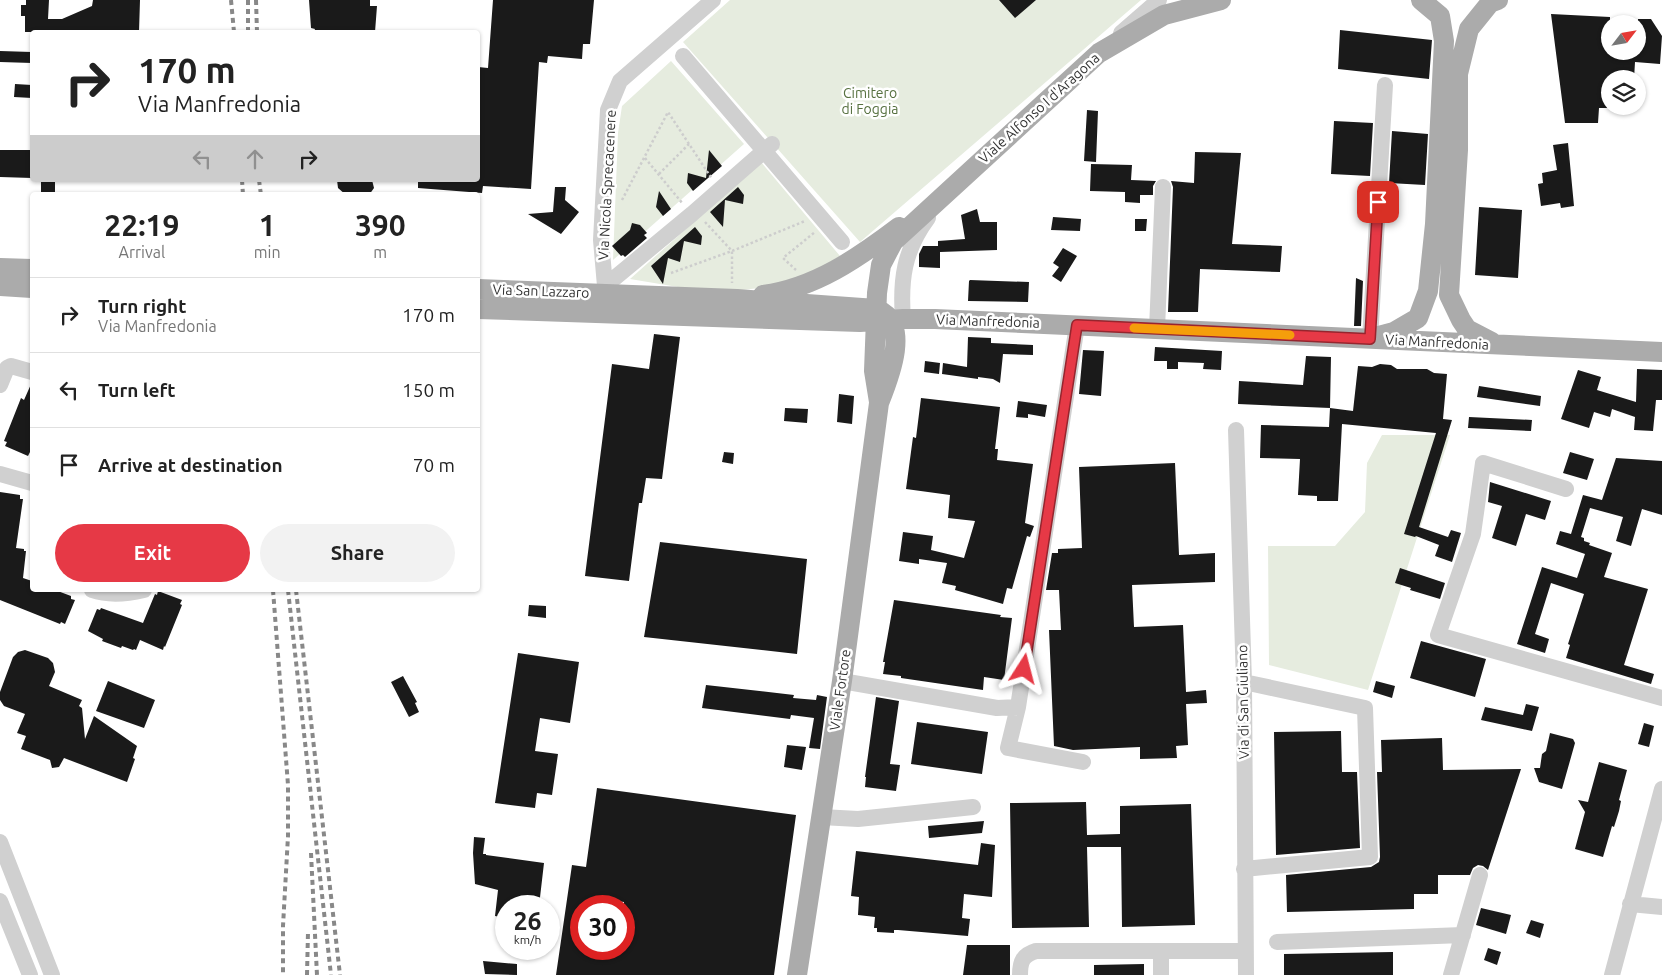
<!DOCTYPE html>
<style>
body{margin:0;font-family:Ubuntu,sans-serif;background:#f2f2f2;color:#222;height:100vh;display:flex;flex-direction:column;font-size:19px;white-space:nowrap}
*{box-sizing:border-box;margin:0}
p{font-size:16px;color:#767676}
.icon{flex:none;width:28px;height:28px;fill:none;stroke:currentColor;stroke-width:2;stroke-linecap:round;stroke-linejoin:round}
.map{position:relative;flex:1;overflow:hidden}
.drawer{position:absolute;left:30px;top:192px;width:450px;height:400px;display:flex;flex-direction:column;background:#fff;border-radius:5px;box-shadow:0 1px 4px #0004}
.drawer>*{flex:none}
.banner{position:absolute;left:30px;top:30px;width:450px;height:152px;border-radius:5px;box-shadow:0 1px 4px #0004;background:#fff;color:#222;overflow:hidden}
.needle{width:32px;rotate:59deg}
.controls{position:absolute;left:1601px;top:15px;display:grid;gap:10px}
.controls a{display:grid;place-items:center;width:45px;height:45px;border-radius:50%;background:#fff;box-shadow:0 1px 4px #0004;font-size:25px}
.speed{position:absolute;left:495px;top:895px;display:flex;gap:10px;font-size:25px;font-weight:700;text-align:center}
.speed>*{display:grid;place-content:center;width:65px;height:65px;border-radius:50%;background:#fff;box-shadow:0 1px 4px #0004;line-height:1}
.speed small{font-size:12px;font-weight:400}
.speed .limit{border:8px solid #d22;background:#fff;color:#111}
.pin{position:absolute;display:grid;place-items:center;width:42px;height:42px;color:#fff;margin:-21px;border-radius:10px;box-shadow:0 2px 8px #0006}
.me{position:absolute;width:55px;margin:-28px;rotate:9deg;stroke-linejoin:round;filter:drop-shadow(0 0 4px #0008)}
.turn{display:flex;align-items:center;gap:18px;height:105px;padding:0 25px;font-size:22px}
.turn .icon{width:65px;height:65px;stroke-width:2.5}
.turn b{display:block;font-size:35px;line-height:42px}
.lanes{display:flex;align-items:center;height:48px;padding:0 25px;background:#0003;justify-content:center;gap:25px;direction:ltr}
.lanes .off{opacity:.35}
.eta{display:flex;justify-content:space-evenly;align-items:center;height:85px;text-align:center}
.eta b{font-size:30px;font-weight:600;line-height:35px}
.action{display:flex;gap:10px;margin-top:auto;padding:10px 25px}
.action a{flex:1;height:58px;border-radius:30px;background:#e63946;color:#fff;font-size:20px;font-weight:600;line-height:58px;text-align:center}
.action a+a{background:#f2f2f2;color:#222}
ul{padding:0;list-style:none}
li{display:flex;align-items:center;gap:15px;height:75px;padding:0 25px;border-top:1px solid #e0e0e0}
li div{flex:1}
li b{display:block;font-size:19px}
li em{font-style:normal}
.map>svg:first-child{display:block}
.green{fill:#e6ecdf}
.building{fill:#1a1a1a;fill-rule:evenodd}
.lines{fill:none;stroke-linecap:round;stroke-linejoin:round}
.path{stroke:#cdcdcd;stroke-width:2.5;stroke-dasharray:2.5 2.5;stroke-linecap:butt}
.minor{stroke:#d0d0d0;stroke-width:16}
.major{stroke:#ababab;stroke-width:20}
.rail{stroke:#888;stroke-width:4;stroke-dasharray:5 4;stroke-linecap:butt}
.route-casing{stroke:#96252e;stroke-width:12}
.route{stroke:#e63946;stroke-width:9}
.slow{stroke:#f59e0b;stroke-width:9}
.labels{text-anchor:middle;stroke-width:5;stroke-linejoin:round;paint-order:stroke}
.park-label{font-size:14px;fill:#56703f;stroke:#fff}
.street-label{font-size:14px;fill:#333;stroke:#fff}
</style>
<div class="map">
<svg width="1662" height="975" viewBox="0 0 1662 975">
<rect width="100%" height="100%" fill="#fff"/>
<path class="green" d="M730,0h411l-281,242 -177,-200z
M671,61l73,83 -131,116 5,-127 4,-27z
M761,162l79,94 -46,28 -70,8 -46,-5 -48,-8z
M1382,435h68l-82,255 -99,-25 -1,-119h67l30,-34 2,-49z"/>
<path class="building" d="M26,0h23l-1,19h14l30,-13 1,-6h47l-1,32h-114v-16h-4v-11h5z
M309,0h61v6h7l-2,26h-61l1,-3 -4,-1z
M493,0h101l-4,44h-7l-1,15 -34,-3 -1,7 -8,-1 -8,127 -48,-3 -1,7 -64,-5v-8h60v-113l10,1z
M999,0h37l-21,18z
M1551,14l59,3v34h28v-32h13l11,17 -2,28 -25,-2 -1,17h-24v29h-11l-1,15h-33z
M1340,30l92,10 -3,39 -91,-10z
M0,51l32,1v11l-32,-1z
M15,84l17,1v13l-18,-1z
M1087,110l11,1 -2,51 -12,-1z
M1334,121l39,2 -3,53 -39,-2z
M1392,131l36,3 -3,51 -36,-2z
M1568,143l6,63 -13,2 -1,-5 -19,3 -3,-22 5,-1 -1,-10 15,-3 -4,-25z
M0,150h32v28l-32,-1z
M709,150l13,16 -29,25 -6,-8 1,-10 18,5z
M1195,152l46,1 -9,91 50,2 -2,26 -80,-3 -2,43h-30l5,-125 -2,-6 23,2z
M1091,164l41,1 -1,15 25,1 -3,5v9h-13v8l-15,-1v-10l-35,-1z
M41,180h14v15h-12v-3h-2z
M337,180h35l2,8 -5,7h-23l-8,-7z
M555,187h11l-1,13 14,12 -18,22 -33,-20 25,-2z
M738,187l6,8 -1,9 -18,-4 -2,27 -13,-15z
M659,191l12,18 -8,7 -7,-9z
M1479,207l43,3 -4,68 -43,-3z
M977,209l3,13h17v28l-57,2v16l-21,-1v-13l4,-8h15v-5l27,-2 -4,-24z
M1053,217l28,2 -1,12 -29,-1z
M1135,219h12l-1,12h-11z
M632,223l8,2 7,8 -3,2 3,3 -22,19 -2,-2 -2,1 -9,-10 18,-16z
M695,227l7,9 -1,9 -17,-4 -4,21 -12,-4 -5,26 -12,-18z
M1063,248l14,8 -16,26 -9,-6 7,-9 -6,-4z
M1356,278l7,3 -2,45h-7z
M970,280l59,2 -1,20 -60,-1 1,-20z
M654,334l26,3 -18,142 -16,-1 -4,25h-3l-10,78 -44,-5 27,-212 37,5z
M968,337l23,1v5l42,2v10l-30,-1 -3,29 -7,-4 -15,-2v2l-36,-5 1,-11 24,4z
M1155,347l67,4 -1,19 -18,-1 1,-6 -26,-1v7h-11v-8h-13z
M1083,350l21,1 -3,45 -22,-2z
M1306,356l25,1 -1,51 -92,-4 1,-23 64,4z
M925,361l15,2 -1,11 -15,-2z
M1380,364l11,1 6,4h30l7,4 13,1 -4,45 9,1 -33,107 29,10 3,-7 10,3 -9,29 -17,-6 4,-11 -23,-9 -1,1 -11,-3 32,-101 -94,-9 -4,77h-21v-5l-19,-1 2,-36 -40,-1 1,-33 68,2 1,-19 23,3 5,-45 14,1z
M1637,369l25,1v30h-6l-3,31 -19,-1 1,-13 -23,-8 -2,8 -16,-5 -5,16 -28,-9 17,-49 23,7 -4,13 39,12z
M32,382v71l-2,-1 -2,4 -23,-10 2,-4 -3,-1 17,-43 3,2z
M1479,386l62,10 -1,10 -63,-9z
M839,394l15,2 -2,28 -15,-2z
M921,398l79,9 -5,42h3l-1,11 36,4 -8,59 9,3 -4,11 -3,-1 -15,53 -5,-1 -4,16 -48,-14 1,-4 -14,-3 5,-20 -28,-4v5l-20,-3 4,-29 30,4 -2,14 33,8 11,-37 -27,-3 2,-23 -44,-6 7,-52 3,1z
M1018,401l29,4 -2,12 -17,-3v4l-12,-1z
M785,408l23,1 -1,14 -23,-2z
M1469,417l63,3 -1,11 -63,-3z
M724,452l10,1 -1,11 -11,-2z
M1570,452l24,7 -7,21 -24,-7z
M1616,458l46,3v54l-20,-6 -11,37 -15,-5 7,-24 -33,-9 -9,29 3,1v3l6,2 -1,2 23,8 -8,24 44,12 -24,76 30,9 -3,10 -85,-26 4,-13 -2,-1 16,-50 -33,-11 -16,51 14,5 -4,14 -28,-9 25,-77 35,11 8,-24 -29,-10 4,-13 11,3 12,-39 19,5z
M1175,463l4,92 36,-2v29l-83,3 2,42 49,-2 3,67 20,-2 1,13 -21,1 2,41 -12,1 1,12 -37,1v-12l-67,3 -19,-4 -5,-116h12l-2,-40h-13l6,-37h6v-4l24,-1 -3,-81z
M1490,482l61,19 -6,19 -19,-6 -10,32 -24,-8 10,-32 -14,-4z
M0,492l20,3v4h3l-7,49 8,1v2h2l-3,27 9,3v9h23l16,6v3l4,1 -10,24 -4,-2 -1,2 -60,-24z
M660,542l147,17 -10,95 -153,-17z
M1400,568l45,15 -5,16 -30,-9 1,-2 -16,-5z
M158,591l24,9 -2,4 2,1 -17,42 -1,-1 -1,4 -23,-10 -4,10 -2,-1 -1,1 -11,-4 -1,2 -19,-7 1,-2 -15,-8 9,-22 3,1 1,-2 42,15 12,-29 2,1z
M894,600l107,15 -1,2 12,1 -8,62 -20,-3 -1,13 -82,-12v-2l-18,-2 2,-12h-2z
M529,605l17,1v12l-18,-2z
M1421,641l65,18 -11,38 -65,-19z
M25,650l23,8 5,5 2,9 -6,14 33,14 -3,6 3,2 3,31 9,-23 43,30 -4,12 2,1 -8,23 -63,-24 -5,9 -7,1 -2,-8 -29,-11 5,-13 -9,-3 8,-19 -21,-8 -4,-6v-8l13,-35 5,-5z
M518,653l61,9 -9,61 -30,-5 -5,33 23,3 -6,41 -15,-2 -2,15 -40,-5z
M403,676l14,26 -2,1 4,9 -10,5 -18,-35z
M108,681l47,19 -11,28 -48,-17z
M1376,681l19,5 -3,12 -19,-6z
M706,685l88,10 -1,3 23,2 1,-5 10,2 -7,52 -11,-1 5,-30 -23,-3 -1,4 -88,-11z
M876,697l23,4 -9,63 10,1 -4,26 -31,-4 1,-10h-1z
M1526,704l13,3 -7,24 -51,-11 4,-13 38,8z
M917,722l71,10 -6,42 -71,-10z
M1644,723l10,3 -5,21 -11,-3z
M1341,731l1,41h15l3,76 -84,7 -2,-123z
M1550,733l23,6 2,4 -13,46 -23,-7 -5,-14h6l2,-14 4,-3z
M1442,738l1,32 78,-1 -33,101 -5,-4 -5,-1 -5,3 -3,7h-32v19h-24v15l-127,3 -1,-37 85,-8 8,-5 1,-5 -3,-85h5l-1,-32z
M787,745l19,2 -4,23 -18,-3z
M1599,762l28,8 -8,30 2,1 -2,10 -5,16 -2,-1 -9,31 -28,-8 10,-37 -7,-12 10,2z
M597,788l199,27 -22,160h-218l16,-110 14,2zM591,898l33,4v47h-43v-43h9z
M1086,802l1,33 33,-1v-28l71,-2 4,121 -73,2 -1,-80h-34l2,80 -77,1 -2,-125z
M984,821l-2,12 -53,5 -1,-12z
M474,837l11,1 -2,16h3v1l58,8 -5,43h-33v12l-11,-2 3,-26 -23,-6 -2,-31z
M981,843l14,2 -3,52 -28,-3 -2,24 8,1 -2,17 -70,-6h-4v3l-17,-1v-4h-3l1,-11 -17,-2 1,-18 -8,-1 5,-45 122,14z
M1481,908l30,7 -5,19 -30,-9z
M1531,920l13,4 -4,14 -14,-5z
M967,945h43v30h-47z
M1488,948l13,4 -4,13 -13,-5z
M1393,952v23h-109v-21z
M483,961l34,3v11l-32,-1z
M1144,964v11h-50v-10z"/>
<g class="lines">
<path class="path" d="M645,158l38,46
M659,174l30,-30
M622,200l46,-88 44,67
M705,222l27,29v32
M796,270l-13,-12 32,-26
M671,273l61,-22 73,-30"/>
<path class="minor" d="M1121,33l38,-33
M683,56l159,186
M605,286l87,-72 80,-70
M605,306v-20l-4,-46 7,-130 12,-29 93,-81
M903,319c-3,-39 1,-69 25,-101
M1077,325l-59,382 -10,41 75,14
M1157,329l6,-142
M1370,339l15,-254
M0,385l7,-17 4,-2 21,6
M1236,430l8,252 2,293
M0,474l32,9
M1566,489l-83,-26 -10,71 -35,101 224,63
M92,590c17,6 35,4 52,0
M842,681l155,27 21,-1
M1244,682l121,26 5,149 -126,12
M821,817l37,2 115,-12
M0,842l52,133
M0,901l30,74
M1630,904l32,3
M1277,942l186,-7
M1020,975c0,-14 3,-20 16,-24h209
M1161,975v-24
M1451,975l29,-100
M1612,975l50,-186"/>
<path class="major" d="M0,268l32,1
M0,286l32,2
M478,289l259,10 139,10c36,13 13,69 3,94l-37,278 -45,294
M763,295c52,-7 95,-37 136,-68
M478,309l382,13 43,-3h32l727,33
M1379,336l15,-4 24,-14 10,-27 7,-67 9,-183 -4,-25 -19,-16
M1492,342l-25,-13 -6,-9 -12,-25 9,-145v-76l11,-45 21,-26 8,-3
M879,402l-5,-31 3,-78 4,-28 12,-23 206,-189 65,-38 57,-15"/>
<path class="rail" d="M231,0l3,32
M248,0v32
M256,0l1,32
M242,180l1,15
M259,180l2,15
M273,590l15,195v51l-5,90v49
M288,590l43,385
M296,590l44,385
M311,853l6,122
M307,975l1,-43"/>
</g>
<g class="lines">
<defs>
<path id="route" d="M1024,669l53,-344 293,14 8,-137"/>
</defs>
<use href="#route" class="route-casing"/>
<use href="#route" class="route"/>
<path class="slow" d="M1134,328l156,7"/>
</g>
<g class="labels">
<g class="park-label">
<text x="870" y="98">Cimitero<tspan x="870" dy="16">di Foggia</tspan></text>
</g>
<g class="street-label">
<text transform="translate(1039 108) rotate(-42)" y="5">Viale Alfonso I d'Aragona</text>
<text transform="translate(607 185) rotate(-87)" y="5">Via Nicola Sprecacenere</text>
<text transform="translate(541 291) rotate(2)" y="5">Via San Lazzaro</text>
<text transform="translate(988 321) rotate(2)" y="5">Via Manfredonia</text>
<text transform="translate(1437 342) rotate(3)" y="5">Via Manfredonia</text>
<text transform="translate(840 690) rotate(-82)" y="5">Viale Fortore</text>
<text transform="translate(1243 702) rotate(-91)" y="5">Via di San Giuliano</text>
</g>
</g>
</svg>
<div class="controls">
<a><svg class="needle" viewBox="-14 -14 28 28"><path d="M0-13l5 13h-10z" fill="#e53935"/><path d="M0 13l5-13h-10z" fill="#767676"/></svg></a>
<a><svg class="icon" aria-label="layers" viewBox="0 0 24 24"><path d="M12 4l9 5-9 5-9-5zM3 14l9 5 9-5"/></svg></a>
</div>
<div class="speed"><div>26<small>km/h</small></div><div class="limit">30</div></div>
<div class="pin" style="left:1378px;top:202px;background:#d93025"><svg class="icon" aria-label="arrive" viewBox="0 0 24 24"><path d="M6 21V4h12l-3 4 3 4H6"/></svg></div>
<svg class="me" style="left:1024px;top:669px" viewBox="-20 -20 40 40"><path d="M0-17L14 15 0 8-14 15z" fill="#e63946" stroke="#fff" stroke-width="4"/></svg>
<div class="banner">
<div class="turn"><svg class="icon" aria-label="right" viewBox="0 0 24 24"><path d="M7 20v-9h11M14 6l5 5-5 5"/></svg><div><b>170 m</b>Via Manfredonia</div></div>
<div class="lanes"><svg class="icon off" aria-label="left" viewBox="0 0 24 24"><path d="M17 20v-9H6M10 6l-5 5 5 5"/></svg><svg class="icon off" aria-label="ahead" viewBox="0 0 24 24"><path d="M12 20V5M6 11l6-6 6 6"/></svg><svg class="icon" aria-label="right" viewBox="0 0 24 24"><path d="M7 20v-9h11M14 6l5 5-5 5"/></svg></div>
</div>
<section class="drawer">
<div class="eta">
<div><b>22:19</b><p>Arrival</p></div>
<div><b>1</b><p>min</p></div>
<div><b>390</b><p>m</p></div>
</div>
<ul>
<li><svg class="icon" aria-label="right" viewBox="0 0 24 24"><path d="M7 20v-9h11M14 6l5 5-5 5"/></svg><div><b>Turn right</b><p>Via Manfredonia</p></div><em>170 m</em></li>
<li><svg class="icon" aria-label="left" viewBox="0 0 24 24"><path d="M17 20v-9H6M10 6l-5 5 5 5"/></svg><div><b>Turn left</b></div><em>150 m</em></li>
<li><svg class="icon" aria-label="arrive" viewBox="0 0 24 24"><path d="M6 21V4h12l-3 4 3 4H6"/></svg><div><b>Arrive at destination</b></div><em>70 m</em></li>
</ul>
<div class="action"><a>Exit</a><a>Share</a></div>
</section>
</div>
